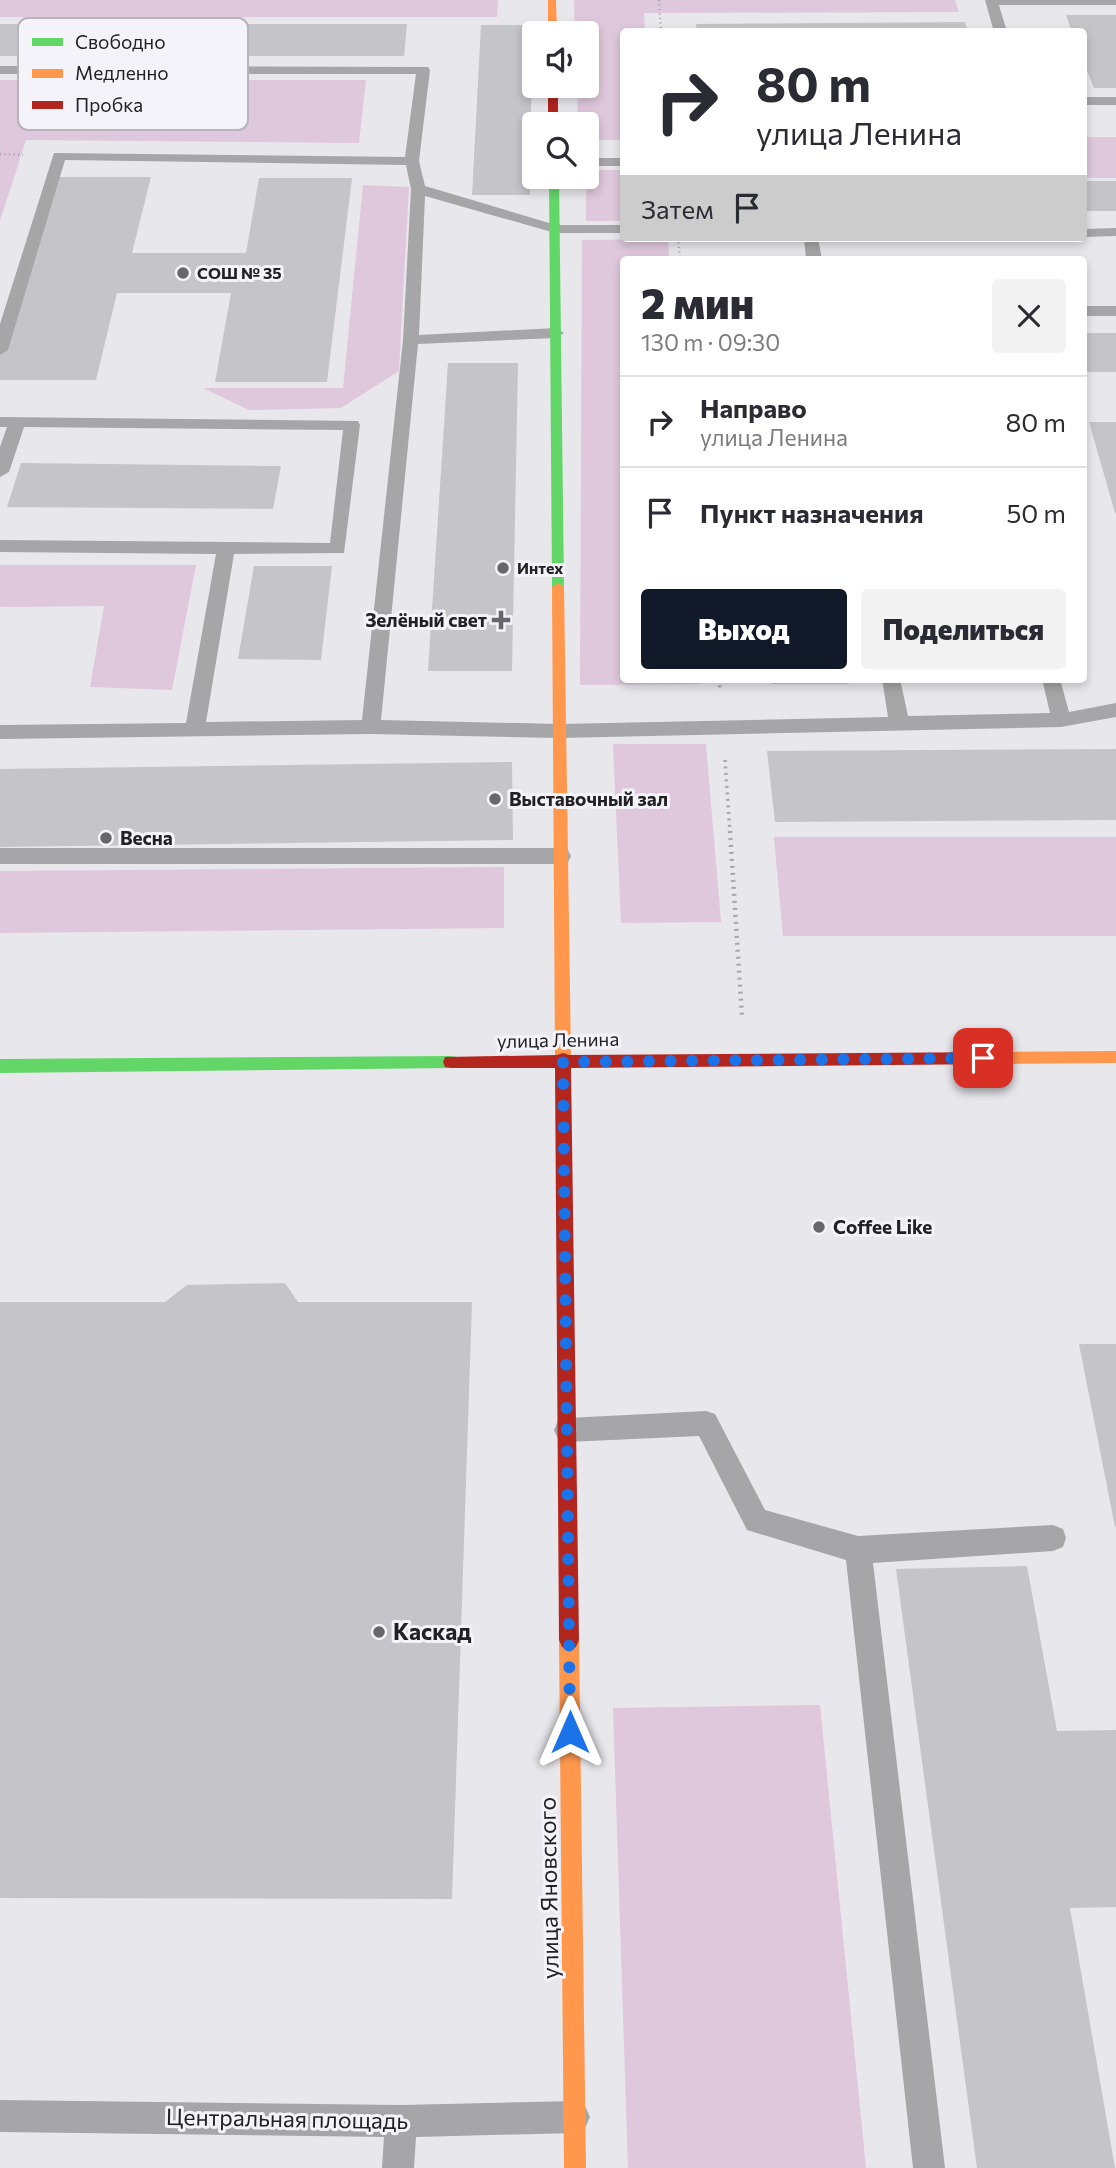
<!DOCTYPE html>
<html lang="ru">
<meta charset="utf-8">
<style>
body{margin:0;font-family:Commissioner,sans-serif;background:#f2f2f3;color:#2b2b33;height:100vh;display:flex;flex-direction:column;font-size:26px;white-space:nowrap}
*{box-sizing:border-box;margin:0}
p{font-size:23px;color:#7c7c81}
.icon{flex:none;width:38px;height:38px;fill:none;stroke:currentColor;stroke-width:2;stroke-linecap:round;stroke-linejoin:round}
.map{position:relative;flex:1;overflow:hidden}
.details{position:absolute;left:620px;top:256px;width:467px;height:427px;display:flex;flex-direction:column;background:#fff;border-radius:7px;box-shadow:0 4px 10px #0003}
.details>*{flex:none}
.hud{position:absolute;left:620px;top:28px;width:467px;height:214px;border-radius:7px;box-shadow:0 4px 10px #0003;background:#fff;color:#2b2b33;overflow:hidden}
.fabs{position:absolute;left:522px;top:21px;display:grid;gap:14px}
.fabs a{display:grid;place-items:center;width:77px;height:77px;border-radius:7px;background:#fff;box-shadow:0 4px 10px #0003;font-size:35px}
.pin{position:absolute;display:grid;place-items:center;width:60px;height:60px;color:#fff;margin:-30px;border-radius:14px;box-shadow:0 4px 10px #0006}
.me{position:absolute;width:77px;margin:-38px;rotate:0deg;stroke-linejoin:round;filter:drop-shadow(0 0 5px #0008)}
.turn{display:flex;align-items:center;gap:24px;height:147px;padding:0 21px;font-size:32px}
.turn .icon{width:91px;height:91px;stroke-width:2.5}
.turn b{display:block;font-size:49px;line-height:60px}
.then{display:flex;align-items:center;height:66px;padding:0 21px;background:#0003;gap:14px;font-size:26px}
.round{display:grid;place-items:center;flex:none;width:74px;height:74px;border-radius:7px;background:#f2f2f3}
.headline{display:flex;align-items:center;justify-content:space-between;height:119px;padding:0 21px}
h1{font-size:42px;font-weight:800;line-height:52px}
.button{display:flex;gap:14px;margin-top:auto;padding:14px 21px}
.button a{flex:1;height:80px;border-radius:7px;background:#111827;color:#fff;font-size:28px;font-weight:800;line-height:80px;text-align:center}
.button a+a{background:#f2f2f3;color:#2b2b33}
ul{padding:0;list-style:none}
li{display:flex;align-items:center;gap:21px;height:91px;padding:0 21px;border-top:2px solid #e1e1e2}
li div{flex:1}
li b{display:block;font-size:26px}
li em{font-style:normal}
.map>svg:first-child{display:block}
.green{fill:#dfc7dc}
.building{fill:#c5c4c8}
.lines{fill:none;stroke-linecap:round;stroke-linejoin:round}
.path-far2{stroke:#a7a6aa;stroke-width:2.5;stroke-dasharray:1 3.5;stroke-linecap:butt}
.path-far1{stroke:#a7a6aa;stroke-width:3.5;stroke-dasharray:2 4.5;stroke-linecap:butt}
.path{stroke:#a7a6aa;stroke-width:4.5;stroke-dasharray:2 5;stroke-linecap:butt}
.lane{fill:#a6a6a8;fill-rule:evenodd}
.fast{fill:#63d668;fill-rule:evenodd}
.slow{fill:#ff974d;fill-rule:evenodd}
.jam{fill:#b3261e;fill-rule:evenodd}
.route{stroke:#1a73e8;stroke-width:12;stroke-dasharray:0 21.6}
.poi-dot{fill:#67666a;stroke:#f5f3fa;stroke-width:2.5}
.labels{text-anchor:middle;stroke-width:6;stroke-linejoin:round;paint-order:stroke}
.far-poi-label{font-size:16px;font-weight:bold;fill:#222124;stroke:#f5f3fa;text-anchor:start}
.poi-label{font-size:19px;font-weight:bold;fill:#222124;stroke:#f5f3fa;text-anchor:start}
.street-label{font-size:19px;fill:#222124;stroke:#f5f3fa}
.near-poi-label{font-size:23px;font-weight:bold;fill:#222124;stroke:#f5f3fa;text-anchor:start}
.near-street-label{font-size:23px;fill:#222124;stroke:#f5f3fa}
.key{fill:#f5f3fa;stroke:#b6b4ba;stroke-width:2}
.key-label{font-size:19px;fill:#222124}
</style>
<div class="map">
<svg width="1116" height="2168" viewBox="0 0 1116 2168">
<rect width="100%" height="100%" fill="#e8e7ec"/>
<path class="green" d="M0,0h498l-1,17h-497z
M574,0h381l4,12 -315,1 1,18 -22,1v108h-37v-16h-8l-1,-38h9v-53h-11z
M0,80h366l-7,63 -333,-3 -26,81z
M1083,137h33v41h-33z
M586,170h37v51h-37z
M363,185l46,2 -10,184 -58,37 -92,2 -46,-22h140z
M668,239l1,20h-46v420h76l1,5 -120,1 2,-445z
M0,565h196l-24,125 -82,-3 14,-81 -104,1z
M613,744h93l15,178 -100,1z
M774,837h342v99h-333z
M504,867v61l-504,5v-62z
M820,1705l46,463h-238l-15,-460z"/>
<path class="building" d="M1066,15h50v73h-22l-11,-28v-28h-11z
M965,22l3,10h-271l-1,-8z
M0,24h407l-3,32h-404z
M481,25h51l-2,170h-58z
M56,177h95l-19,76h114l13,-75h93l-25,204h-112l16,-89h-114l-21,87h-96v-24z
M1083,181h33v30h-33z
M1083,333h33v39h-33z
M448,363h70l-6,308h-84z
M1089,422h27v91h-1z
M21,463l260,3 -8,43 -266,-2z
M254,566h78l-11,94 -83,-1z
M772,679h76l1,5h-77z
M1116,749v71l-341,2 -8,-71z
M512,762l1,78 -513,7v-78z
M285,1283l13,19h174l-20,597 -452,-1v-596h165l22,-17z
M1079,1344h37v183h-1z
M1027,1566l30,165 59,-1v177l-46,1 45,260h-138l-81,-599z"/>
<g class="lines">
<path class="path-far2" d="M659,0l2,32
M0,154l23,1
M678,238l2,21"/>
<path class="path-far1" d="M719,679l1,13
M725,760l5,73"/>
<path class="path" d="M730,831l12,186"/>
<path class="lane" d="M985,0h131v5h-117l8,27h-13z
M0,66l428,1 2,3 -11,91 6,25 131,39h67v8h-68l-130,-37 -6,139 137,-7 8,5 -8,5 -138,6 -37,376 179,4 328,-7 -6,-38h18l8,37 142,-3 -8,-34h18l9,33 47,-9v14l-55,10 -501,11 -189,-4 -371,5v-14l186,-2 30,-169 -216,-2v-12l330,3 13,-113 -319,-3 -15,45 -9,5v-30l7,-20h-7v-10l358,4 2,4 -16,128 -110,1 -28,168 156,-2 41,-380 8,-151 -5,-24 -341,-5 -57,190 -8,5v-31l54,-171 351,4 11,-83h-416z
M1083,97h33v8h-33z
M586,158h37v8h-37z
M1116,228v8l-33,1v-8z
M804,238h14l4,21h-16z
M1083,306h33v10h-33z
M0,848h561l7,2 3,6 -3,6 -7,2h-561z
M706,1411l9,3 50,96 93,26 195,-11 10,4 3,9 -3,9 -10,4 -180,12 72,605h-32l-67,-608 -99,-30 -48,-94 -132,6 -9,-3 -4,-9 4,-9 9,-3z
M0,2100l401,5 173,-4 11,5 5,11 -5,11 -11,5 -158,4 -2,31h-32l2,-31 -384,-5z"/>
<path class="fast" d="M549,177h10l5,410 -6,4 -6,-4z
M451,1056l6,1 2,5 -2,5 -6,1 -451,5v-14z"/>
<path class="slow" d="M548,0h8l1,33h-9z
M558,583l6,4 7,472 -2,5h-12l-2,-5 -3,-472z
M1116,1051v12l-118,1 -6,-1 -2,-5 2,-5 6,-1z
M569,1630l7,3 3,7 7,528h-22l-5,-528 3,-7z"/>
<path class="jam" d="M548,86h10v38h-10z
M998,1052l6,1 2,5 -2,5 -6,1 -427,4 8,572 -3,7 -7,3 -7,-3 -3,-7 -4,-572h-104l-6,-1 -2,-5 2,-5 112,-2 6,-2 6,2z"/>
</g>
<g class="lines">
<path class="route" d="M570,1732l-7,-670 420,-4"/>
</g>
<g class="poi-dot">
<circle cx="183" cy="273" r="7"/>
<circle cx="503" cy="568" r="7"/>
<path d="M497.5 609.5h7v7h7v7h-7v7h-7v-7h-7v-7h7z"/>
<circle cx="495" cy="799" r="7"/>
<circle cx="106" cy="838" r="7"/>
<circle cx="819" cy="1227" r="7"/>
<circle cx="379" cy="1632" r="7"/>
</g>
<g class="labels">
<g class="far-poi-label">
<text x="197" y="279">СОШ № 35</text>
<text x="517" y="574">Интех</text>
</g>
<g class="poi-label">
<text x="487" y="627" text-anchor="end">Зелёный свет</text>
<text x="509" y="806">Выставочный зал</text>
<text x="120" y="845">Весна</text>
<text x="833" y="1234">Coffee Like</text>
</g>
<g class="street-label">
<text transform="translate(558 1040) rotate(-1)" y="7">улица Ленина</text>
</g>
<g class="near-poi-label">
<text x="393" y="1640">Каскад</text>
</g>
<g class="near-street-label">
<text transform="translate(549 1888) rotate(-91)" y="8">улица Яновского</text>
<text transform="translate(287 2119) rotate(1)" y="8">Центральная площадь</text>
</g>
</g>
<rect x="18" y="18" width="230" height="112" rx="10" class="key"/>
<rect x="32" y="38" width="31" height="8" fill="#63d668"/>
<rect x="32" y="69" width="31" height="9" fill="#ff974d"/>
<rect x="32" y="101" width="31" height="8" fill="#b3261e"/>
<g class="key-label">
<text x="75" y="49">Свободно</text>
<text x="75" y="80">Медленно</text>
<text x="75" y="112">Пробка</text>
</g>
</svg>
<div class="fabs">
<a><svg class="icon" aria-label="sound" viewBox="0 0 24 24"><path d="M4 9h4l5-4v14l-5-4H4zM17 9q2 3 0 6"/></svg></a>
<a><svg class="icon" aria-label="search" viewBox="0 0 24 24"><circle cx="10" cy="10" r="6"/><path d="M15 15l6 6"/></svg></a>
</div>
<div class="pin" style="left:983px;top:1058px;background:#d93025"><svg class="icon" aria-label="arrive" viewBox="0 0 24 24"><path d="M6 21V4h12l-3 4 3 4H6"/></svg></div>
<svg class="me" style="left:570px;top:1732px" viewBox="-20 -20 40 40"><path d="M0-17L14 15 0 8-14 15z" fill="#1a73e8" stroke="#fff" stroke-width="4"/></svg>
<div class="hud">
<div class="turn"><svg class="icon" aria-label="right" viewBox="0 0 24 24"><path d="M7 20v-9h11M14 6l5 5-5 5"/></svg><div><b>80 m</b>улица Ленина</div></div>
<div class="then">Затем<svg class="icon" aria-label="arrive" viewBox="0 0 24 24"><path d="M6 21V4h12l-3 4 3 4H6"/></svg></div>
</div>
<section class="details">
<div class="headline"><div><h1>2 мин</h1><p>130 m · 09:30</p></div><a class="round"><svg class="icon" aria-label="close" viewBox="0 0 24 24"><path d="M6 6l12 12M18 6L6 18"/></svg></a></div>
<ul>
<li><svg class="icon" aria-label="right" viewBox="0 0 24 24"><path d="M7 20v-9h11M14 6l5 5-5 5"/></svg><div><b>Направо</b><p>улица Ленина</p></div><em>80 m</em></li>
<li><svg class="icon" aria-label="arrive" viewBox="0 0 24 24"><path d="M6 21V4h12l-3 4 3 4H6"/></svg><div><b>Пункт назначения</b></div><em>50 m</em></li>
</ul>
<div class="button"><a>Выход</a><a>Поделиться</a></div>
</section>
</div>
